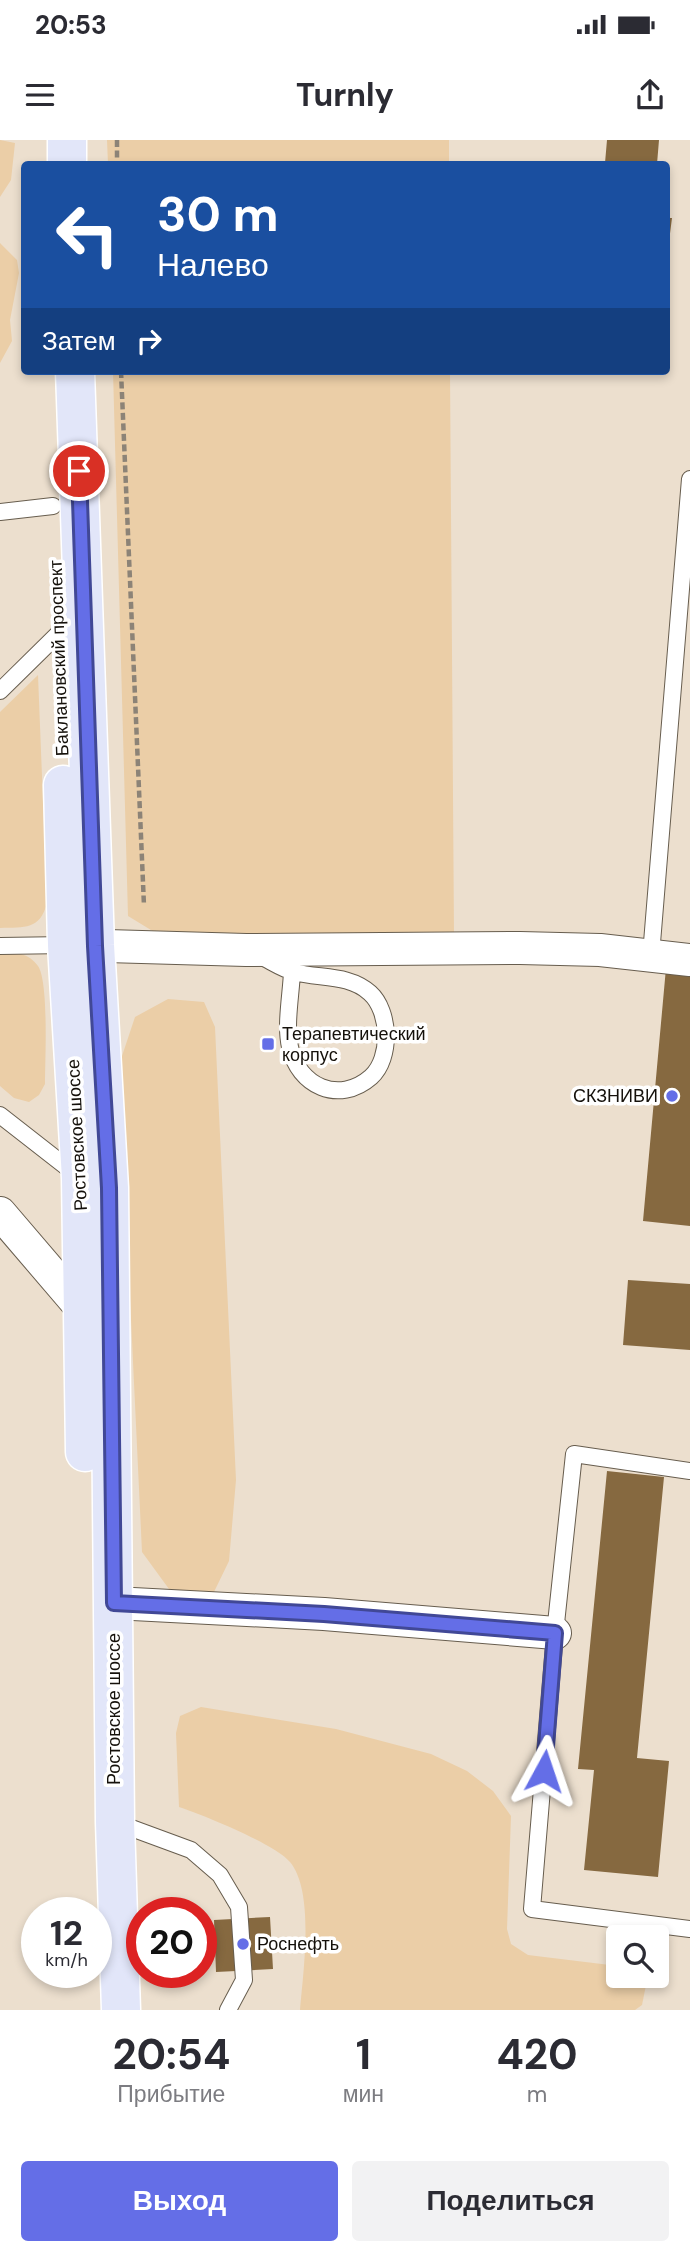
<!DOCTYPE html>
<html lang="ru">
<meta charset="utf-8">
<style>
body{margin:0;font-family:"DM Sans",sans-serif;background:#f2f2f3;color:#2b2b33;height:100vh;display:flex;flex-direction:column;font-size:26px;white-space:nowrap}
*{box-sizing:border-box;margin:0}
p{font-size:23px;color:#7c7c81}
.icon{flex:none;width:38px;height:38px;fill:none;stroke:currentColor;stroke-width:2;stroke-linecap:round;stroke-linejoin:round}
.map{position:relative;height:1870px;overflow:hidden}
.panel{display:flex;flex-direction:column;background:#fff;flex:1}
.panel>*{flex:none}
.banner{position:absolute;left:21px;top:21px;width:649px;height:214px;border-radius:7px;box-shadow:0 4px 10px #0003;background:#1a4fa0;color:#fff;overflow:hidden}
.buttons{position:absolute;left:606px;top:1785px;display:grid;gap:14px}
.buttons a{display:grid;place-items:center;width:63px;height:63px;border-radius:7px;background:#fff;box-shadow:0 4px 10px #0003;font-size:35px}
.speed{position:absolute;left:21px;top:1757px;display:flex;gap:14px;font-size:35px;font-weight:700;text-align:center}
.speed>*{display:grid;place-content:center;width:91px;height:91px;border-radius:50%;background:#fff;box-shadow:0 4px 10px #0003;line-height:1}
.speed small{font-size:18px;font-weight:400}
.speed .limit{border:10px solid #d22;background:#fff;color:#111}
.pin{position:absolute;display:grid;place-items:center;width:60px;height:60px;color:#fff;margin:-30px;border:4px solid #fff;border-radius:50%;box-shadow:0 2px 7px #0007}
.me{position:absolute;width:77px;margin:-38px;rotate:5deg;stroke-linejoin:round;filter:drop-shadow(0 0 5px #0008)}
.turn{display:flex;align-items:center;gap:24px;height:147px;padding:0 21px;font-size:32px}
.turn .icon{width:91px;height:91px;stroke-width:2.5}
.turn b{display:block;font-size:49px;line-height:60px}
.then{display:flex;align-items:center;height:66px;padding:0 21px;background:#0003;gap:14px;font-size:26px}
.eta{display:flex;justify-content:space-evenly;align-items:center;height:119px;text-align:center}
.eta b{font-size:42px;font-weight:700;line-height:49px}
.action{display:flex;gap:14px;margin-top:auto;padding:14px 21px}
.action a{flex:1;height:80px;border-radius:7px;background:#646ee7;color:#fff;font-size:28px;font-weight:700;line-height:80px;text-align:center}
.action a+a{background:#f2f2f3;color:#2b2b33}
.status{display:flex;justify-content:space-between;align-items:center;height:49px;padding:0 35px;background:#fff;direction:ltr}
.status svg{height:19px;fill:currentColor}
header{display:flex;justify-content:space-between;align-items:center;height:91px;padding:0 21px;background:#fff;font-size:32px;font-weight:700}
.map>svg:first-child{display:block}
.green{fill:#ebcea7}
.building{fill:#866940}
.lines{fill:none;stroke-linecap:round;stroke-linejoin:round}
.lane-casing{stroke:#675d4e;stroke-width:18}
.street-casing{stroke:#675d4e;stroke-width:34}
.primary-casing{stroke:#fff;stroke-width:41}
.path{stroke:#8c8377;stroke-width:4.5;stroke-dasharray:7 3.5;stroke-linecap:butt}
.lane{stroke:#fff;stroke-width:16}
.street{stroke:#fff;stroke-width:32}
.primary{stroke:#e2e6f9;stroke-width:38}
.route-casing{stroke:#414896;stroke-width:18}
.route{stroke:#646ee7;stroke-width:12}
.poi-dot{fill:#646ee7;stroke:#fff;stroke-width:2.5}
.labels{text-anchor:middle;stroke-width:7;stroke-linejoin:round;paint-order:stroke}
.street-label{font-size:18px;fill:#15110b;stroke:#fff}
.poi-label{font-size:18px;fill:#15110b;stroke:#fff;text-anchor:start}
</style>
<div class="status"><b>20:53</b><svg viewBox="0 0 49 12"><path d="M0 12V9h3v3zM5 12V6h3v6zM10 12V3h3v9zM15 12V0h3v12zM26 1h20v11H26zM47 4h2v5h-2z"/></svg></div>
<header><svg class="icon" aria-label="menu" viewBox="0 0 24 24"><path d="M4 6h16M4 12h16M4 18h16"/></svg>Turnly<svg class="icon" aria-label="share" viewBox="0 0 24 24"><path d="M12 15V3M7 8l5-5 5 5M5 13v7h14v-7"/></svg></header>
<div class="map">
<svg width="690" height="1870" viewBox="0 0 690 1870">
<rect width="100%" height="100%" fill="#ecdfce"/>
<path class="green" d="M0,0l15,3 -4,37 -11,17z
M107,0h342v24h-341z
M0,103l17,17 2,13 -9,47 2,21 -12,22z
M113,231h337l4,565 -285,5 -41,-25z
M38,535l9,228c-7,27 -22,24 -47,25v-216z
M0,812c15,0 29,1 38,14 11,16 7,95 7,118l-6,11 -10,7 -15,-4 -14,-12z
M168,859l36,3 11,25 21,453 -7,81 -16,33 -44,-5 -27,-37 -23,-487 16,-48z
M201,1567l135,22 95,25 36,17 26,20 18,25 -4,113 4,15 17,11 90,11v10h26l3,4 -5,25 -7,5h-335c3,-37 15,-118 -10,-148 -15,-18 -87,-47 -111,-55l-3,-74 4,-17z"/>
<path class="building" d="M607,0h52l-2,24 -52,-1z
M667,78h5l-4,31h-1z
M666,828l24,3v255l-47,-5z
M628,1140l62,4v66l-67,-5z
M607,1331l57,6 -27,281 32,3 -11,116 -74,-7 10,-100 -16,-1z
M270,1777l3,52 -57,3 -2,-52z"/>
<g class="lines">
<defs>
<path id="lane" d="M0,372l53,-6
M0,551l59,-58
M0,806l67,-1
M651,815l39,-476
M260,816c11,5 22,13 34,16 26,7 55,2 76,21 20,18 22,65 1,84 -32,28 -73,9 -81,-30 -5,-22 1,-52 2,-75
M0,975l78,61
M690,1331l-116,-17 -19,179 -23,276 158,20
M115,1682l76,28 29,25 19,32 5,73 -16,30"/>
<path id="street" d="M72,805l174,5 274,-2 80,2 90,10
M0,1073l83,97
M114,1463l210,11 231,19"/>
<path id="primary" d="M67,0v24
M75,231l20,574 14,243 6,634 6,188
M63,645l4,160 14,233 4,274"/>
</defs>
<use href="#lane" class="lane-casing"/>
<use href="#street" class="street-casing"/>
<use href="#primary" class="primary-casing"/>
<path class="path" d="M117,0v24
M121,231l23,535"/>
<use href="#lane" class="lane"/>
<use href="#street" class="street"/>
<use href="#primary" class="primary"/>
</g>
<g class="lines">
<defs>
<path id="route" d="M79,331l16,475 14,242 5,415 210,11 231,19 -11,138"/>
</defs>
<use href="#route" class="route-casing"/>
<use href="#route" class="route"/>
</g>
<g class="poi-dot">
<rect x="261" y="897" width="14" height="14" rx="3.5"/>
<circle cx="672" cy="956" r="7"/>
<circle cx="243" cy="1804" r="7"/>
</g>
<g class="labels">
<g class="street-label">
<text transform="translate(59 518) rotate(-92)" y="6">Баклановский проспект</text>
<text transform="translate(77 995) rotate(-93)" y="6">Ростовское шоссе</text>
<text transform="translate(114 1569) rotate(-90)" y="6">Ростовское шоссе</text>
</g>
<g class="poi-label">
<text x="282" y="900">Терапевтический<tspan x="282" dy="21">корпус</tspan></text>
<text x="658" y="962" text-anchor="end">СКЗНИВИ</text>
<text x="257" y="1810">Роснефть</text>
</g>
</g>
</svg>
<div class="buttons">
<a><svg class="icon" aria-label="search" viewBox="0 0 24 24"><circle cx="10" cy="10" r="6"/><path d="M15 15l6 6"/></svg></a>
</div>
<div class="speed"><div>12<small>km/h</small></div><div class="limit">20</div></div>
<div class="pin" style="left:79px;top:331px;background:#d93025"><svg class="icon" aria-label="arrive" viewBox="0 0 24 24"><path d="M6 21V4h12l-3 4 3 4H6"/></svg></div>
<svg class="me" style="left:544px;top:1631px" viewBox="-20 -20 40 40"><path d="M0-17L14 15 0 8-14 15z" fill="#646ee7" stroke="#fff" stroke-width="4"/></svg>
<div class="banner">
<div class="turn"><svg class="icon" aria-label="left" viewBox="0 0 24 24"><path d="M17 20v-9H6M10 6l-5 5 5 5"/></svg><div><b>30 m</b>Налево</div></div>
<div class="then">Затем<svg class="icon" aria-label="right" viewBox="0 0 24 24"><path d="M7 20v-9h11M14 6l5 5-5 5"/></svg></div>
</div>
</div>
<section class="panel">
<div class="eta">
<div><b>20:54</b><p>Прибытие</p></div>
<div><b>1</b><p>мин</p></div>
<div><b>420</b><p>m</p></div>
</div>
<div class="action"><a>Выход</a><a>Поделиться</a></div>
</section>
